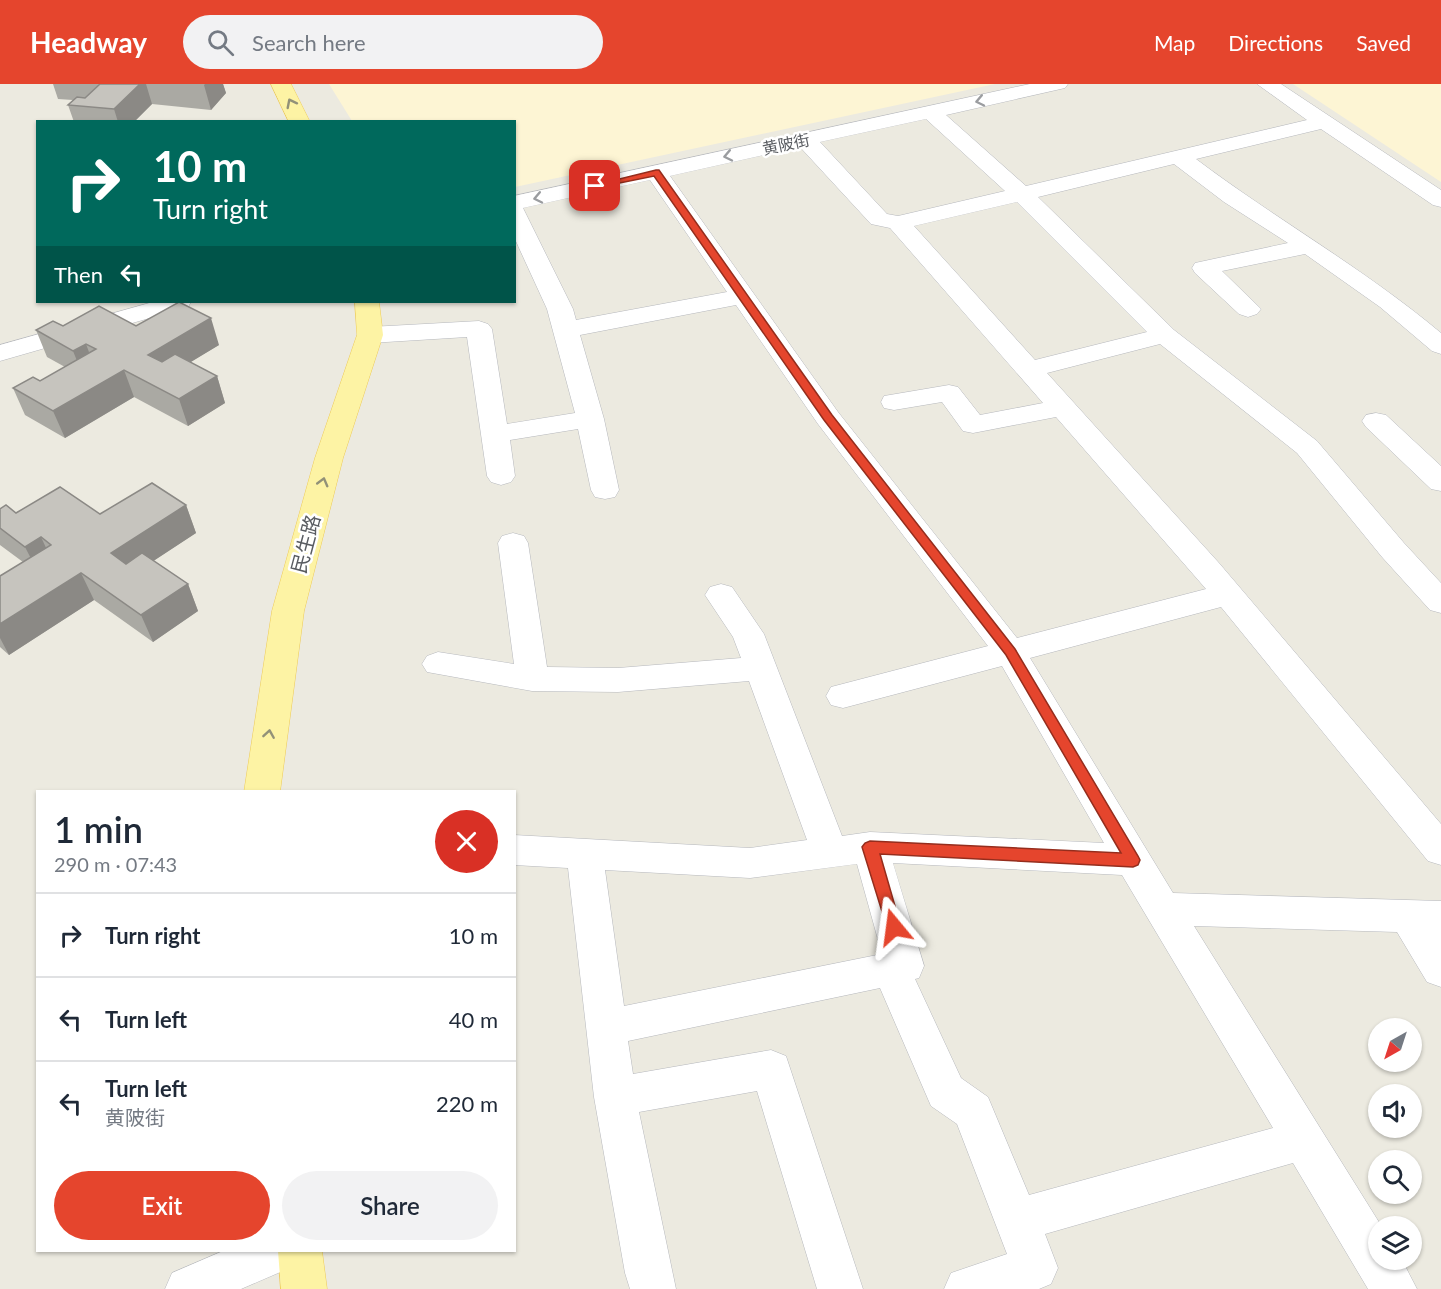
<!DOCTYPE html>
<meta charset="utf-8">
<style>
body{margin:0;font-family:Lato,"Noto Sans SC",sans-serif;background:#f2f2f3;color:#1f2937;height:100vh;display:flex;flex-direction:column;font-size:22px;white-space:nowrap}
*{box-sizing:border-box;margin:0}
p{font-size:20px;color:#747a83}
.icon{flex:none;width:33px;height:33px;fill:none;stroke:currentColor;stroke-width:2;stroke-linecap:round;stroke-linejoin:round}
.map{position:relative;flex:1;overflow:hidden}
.details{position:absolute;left:36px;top:706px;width:480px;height:462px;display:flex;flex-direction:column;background:#fff;border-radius:0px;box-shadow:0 2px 4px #0004}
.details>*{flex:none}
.banner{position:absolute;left:36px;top:36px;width:480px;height:183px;border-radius:0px;box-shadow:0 2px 4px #0004;background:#00695c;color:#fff;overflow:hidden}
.needle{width:39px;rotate:219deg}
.fabs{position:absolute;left:1368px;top:934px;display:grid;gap:12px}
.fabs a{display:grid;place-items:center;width:54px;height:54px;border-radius:50%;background:#fff;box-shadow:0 2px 4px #0004;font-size:30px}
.pin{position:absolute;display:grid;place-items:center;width:51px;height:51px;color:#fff;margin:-26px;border-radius:12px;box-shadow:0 3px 9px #0006}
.me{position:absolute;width:66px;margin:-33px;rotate:344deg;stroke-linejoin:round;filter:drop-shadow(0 0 4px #0008)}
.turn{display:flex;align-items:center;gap:21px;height:126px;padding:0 18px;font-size:27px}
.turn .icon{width:78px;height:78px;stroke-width:2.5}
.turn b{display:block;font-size:42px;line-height:51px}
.then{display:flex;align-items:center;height:57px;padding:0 18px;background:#0003;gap:12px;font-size:22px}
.round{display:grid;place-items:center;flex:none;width:63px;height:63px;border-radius:32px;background:#f2f2f3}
.head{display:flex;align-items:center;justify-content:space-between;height:102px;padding:0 18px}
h1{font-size:36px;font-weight:600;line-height:45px}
.primary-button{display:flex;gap:12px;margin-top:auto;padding:12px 18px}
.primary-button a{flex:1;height:69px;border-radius:36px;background:#e5452d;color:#fff;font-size:24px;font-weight:600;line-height:69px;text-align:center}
.primary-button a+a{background:#f2f2f3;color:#1f2937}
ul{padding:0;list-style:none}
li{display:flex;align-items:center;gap:18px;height:84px;padding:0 18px;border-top:2px solid #e0e1e3}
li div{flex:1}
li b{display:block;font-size:22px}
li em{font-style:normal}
header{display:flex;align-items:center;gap:36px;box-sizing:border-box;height:84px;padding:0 30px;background:#e5452d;color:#fff}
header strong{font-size:28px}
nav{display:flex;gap:33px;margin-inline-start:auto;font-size:21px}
.search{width:420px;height:54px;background:#f2f2f3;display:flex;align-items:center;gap:15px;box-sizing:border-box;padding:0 21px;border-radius:33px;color:#747a83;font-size:22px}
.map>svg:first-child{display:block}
.commercial{fill:#fdf5d4}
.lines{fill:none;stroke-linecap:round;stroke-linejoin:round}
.minor-casing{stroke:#b6b8bd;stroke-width:1}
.major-casing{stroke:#eecb57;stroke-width:1}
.minor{fill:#fff;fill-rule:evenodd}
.major{fill:#fdf3a4;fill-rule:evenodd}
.wall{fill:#aaa9a3}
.shaded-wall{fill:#8b8985}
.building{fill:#c6c4be;stroke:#8b8985;stroke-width:1.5}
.oneway{stroke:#9b9da0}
.oneway2{stroke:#929178}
.route{fill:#e5452d;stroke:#952d1d;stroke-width:1.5}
.labels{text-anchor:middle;stroke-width:5;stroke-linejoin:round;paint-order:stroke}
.far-street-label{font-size:16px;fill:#595c61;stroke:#fff}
.street-label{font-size:20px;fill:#595c61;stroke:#fff}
</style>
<header>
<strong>Headway</strong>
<div class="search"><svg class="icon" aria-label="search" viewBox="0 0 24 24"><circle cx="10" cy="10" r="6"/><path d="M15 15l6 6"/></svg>Search here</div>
<nav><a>Map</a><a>Directions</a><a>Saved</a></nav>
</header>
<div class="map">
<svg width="1441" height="1205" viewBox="0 0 1441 1205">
<rect width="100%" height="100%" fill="#eceae0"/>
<path class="commercial" d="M329,0h666l-480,103 -1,-65 -162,-1z
M1293,0h148v98z"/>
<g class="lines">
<defs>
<path id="minor" d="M1030,0h38l-3,4 -119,27 80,71 281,-66 -50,-36h24l160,106v17l-8,-2 -112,-76 -125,30c81,61 166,108 245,174v21l-9,-3 -52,-44 -75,-53 -83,17 39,38 -4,5 -9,3 -9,-3 -44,-41 -3,-5 3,-5 93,-20 -64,-41 -50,-38 -136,33 136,133 143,111 87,102 37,40v30l-11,-3 -48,-53 -85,-104 -137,-109 -113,29 172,190 222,261v41l-13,-4 -207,-254 -191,51 143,235 268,8v86l-14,-5 -30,-50 -203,-6 188,301h-4v33h24l15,29h-49l-75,-126 -248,71 13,34 -7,16 -12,5h-95l7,-16 56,-19 -50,-130 -26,-18 -51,-118 -252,53 5,33 138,-24 15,6 77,233h-46l-60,-198 -118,21 37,177h-46l-5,-16 -31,-176 -26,-229 -54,-3v-30l236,13 57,-8 -58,-159 -131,11 -86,-1 -105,-19 -5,-8 5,-8 11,-4 76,12 -16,-121 4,-7 11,-3 11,3 4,7 19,124 71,1 123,-10 -8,-21 -28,-42 5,-8 11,-3 11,3 32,47 78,202 28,-4 234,11 -102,-177 -159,42 -12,-3 -5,-9 5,-9 157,-41 -170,-222 -82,-119 -156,30 24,84 15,71 -4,7 -10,2 -10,-2 -4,-7 -13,-61 -68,11 5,36 -4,6 -10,3 -10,-3 -4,-6 -20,-139 -97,6 -9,-3 -4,-5 4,-5 9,-3 109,-6 9,3 4,5 15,95 68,-11 -28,-104 -33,-72v-41zM926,35l79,72 -107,25 -11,-2 -67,-72zM800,63l71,77 19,4 153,175 -63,12 -22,-28 -9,-2 -65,11 -3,6 3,6 10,2 48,-8 21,29 10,2 83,-16 150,172 -189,49 -179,-226 -168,-236zM650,96l77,112 -151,28 -3,-11 -50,-101zM1017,118l130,130 -112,28 -121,-134zM893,779l229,12 151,253 -244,67 -41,-98 -27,-19 -46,-99 4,-1 5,-12zM857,780l25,90 -258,52 -19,-136 145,8z
M153,218h38l-3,5 -188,54v-16z
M1376,329l10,2 55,51v25l-10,-2 -65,-62 -4,-6 4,-6z
M223,1167h75l-6,16 -51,22h-76l7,-16z"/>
<path id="major" d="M271,0h20l19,38h-21z
M355,218h24l4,33 -40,123 -39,153 -24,181h-36l28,-181 43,-153 42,-123z
M278,1167h44l5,38h-46z"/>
</defs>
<use href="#minor" class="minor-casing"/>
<use href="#major" class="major-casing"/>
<use href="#minor" class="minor"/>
<use href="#major" class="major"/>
</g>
<path class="wall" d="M53,0h170l3,9 -15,17 -59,-6 -18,18h-60l-6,-17 5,-5 -15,-1z
M63,242h73l83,19 -29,17 27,14 8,27 -37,23 -54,-29 -69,41 -40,-23 -12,-27 27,-7 25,-14 -18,-10 -11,-27z
M186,421l10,28 -43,28 35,23 10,27 -45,31 -59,-42 -85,55 -9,-8v-71l23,-14 -23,-17v-36l16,4 84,1z"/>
<path class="shaded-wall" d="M140,0h6l6,20 -18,18h-16l-4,-13z
M205,0h18l3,9 -15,17 -7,-25z
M211,234l8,27 -61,37 -10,-27z
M86,260l10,27 -12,7 -11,-27z
M124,286l10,27 -69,41 -12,-27z
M217,292l8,27 -37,23 -9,-27z
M186,421l10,28 -73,48 -12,-28z
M41,453l13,28 -15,9 -14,-27z
M81,489l13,27 -85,55 -9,-17v-14z
M188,500l10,27 -45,31 -12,-27z"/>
<path class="building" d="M100,0h40l-26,25 -46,-4 9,-8 8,1z
M179,218l32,16 -63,37 14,7 13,-8 42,22 -38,23 -55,-29 -71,41 -40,-23 20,-11 7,4 56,-32 -10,-5 -13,7 -37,-21 17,-9 10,5 36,-20 37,20z
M152,399l34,22 -75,48 15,11 16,-11 46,31 -47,31 -60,-42 -81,51v-48l51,-31 -10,-8 -16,10 -25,-19v-19l6,-4 10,8 44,-26 40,27z"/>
<defs><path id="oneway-chevron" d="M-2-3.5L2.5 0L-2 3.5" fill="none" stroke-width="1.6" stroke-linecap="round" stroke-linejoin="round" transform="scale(1.5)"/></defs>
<g class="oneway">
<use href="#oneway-chevron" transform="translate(980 17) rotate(168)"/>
<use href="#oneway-chevron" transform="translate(728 72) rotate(168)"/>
<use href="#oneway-chevron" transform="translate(538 114) rotate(168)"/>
</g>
<g class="oneway2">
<use href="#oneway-chevron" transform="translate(291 19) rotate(-117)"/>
<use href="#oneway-chevron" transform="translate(323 398) rotate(-75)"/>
<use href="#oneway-chevron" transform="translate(269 650) rotate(-81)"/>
</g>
<path class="route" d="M656,86h3l173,245 183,234 123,207 2,4 -2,5 -5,2 -253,-13 21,73 -2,4 -5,2 -6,-2 -26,-84 3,-4 5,-2 251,12 -115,-198 -182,-235 -170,-244 -59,12 -4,-2z"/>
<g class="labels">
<g class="far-street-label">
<text transform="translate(786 60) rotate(-12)" y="6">黄陂街</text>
</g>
<g class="street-label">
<text transform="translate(306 460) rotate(-75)" y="7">民生路</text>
</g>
</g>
</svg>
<div class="fabs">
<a><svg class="needle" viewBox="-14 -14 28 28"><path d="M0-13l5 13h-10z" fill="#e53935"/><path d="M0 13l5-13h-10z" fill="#747a83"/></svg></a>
<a><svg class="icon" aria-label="sound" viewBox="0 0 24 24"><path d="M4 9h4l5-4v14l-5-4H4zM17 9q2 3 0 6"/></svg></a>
<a><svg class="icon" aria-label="search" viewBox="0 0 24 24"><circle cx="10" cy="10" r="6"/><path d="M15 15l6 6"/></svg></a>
<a><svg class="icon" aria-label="layers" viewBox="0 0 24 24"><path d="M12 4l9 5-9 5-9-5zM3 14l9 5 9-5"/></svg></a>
</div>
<div class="pin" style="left:595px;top:102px;background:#d93025"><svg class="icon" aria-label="arrive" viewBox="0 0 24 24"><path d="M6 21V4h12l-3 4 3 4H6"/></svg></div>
<svg class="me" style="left:894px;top:843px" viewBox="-20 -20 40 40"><path d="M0-17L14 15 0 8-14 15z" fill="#e5452d" stroke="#fff" stroke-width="4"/></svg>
<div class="banner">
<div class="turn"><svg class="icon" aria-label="right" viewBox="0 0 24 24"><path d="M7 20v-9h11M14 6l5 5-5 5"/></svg><div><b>10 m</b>Turn right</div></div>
<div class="then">Then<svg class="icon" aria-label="left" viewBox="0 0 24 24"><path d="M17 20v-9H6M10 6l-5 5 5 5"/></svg></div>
</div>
<section class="details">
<div class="head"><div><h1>1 min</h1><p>290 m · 07:43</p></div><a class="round" style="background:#d93025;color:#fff"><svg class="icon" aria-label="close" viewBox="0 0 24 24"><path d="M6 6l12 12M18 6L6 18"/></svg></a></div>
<ul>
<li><svg class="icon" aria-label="right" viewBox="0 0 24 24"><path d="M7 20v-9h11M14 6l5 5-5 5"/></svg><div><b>Turn right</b></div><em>10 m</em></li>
<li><svg class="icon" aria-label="left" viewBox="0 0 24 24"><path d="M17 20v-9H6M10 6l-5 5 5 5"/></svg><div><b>Turn left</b></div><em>40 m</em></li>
<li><svg class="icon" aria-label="left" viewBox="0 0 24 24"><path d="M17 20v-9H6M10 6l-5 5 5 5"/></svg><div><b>Turn left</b><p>黄陂街</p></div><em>220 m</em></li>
</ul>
<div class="primary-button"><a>Exit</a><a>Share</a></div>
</section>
</div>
